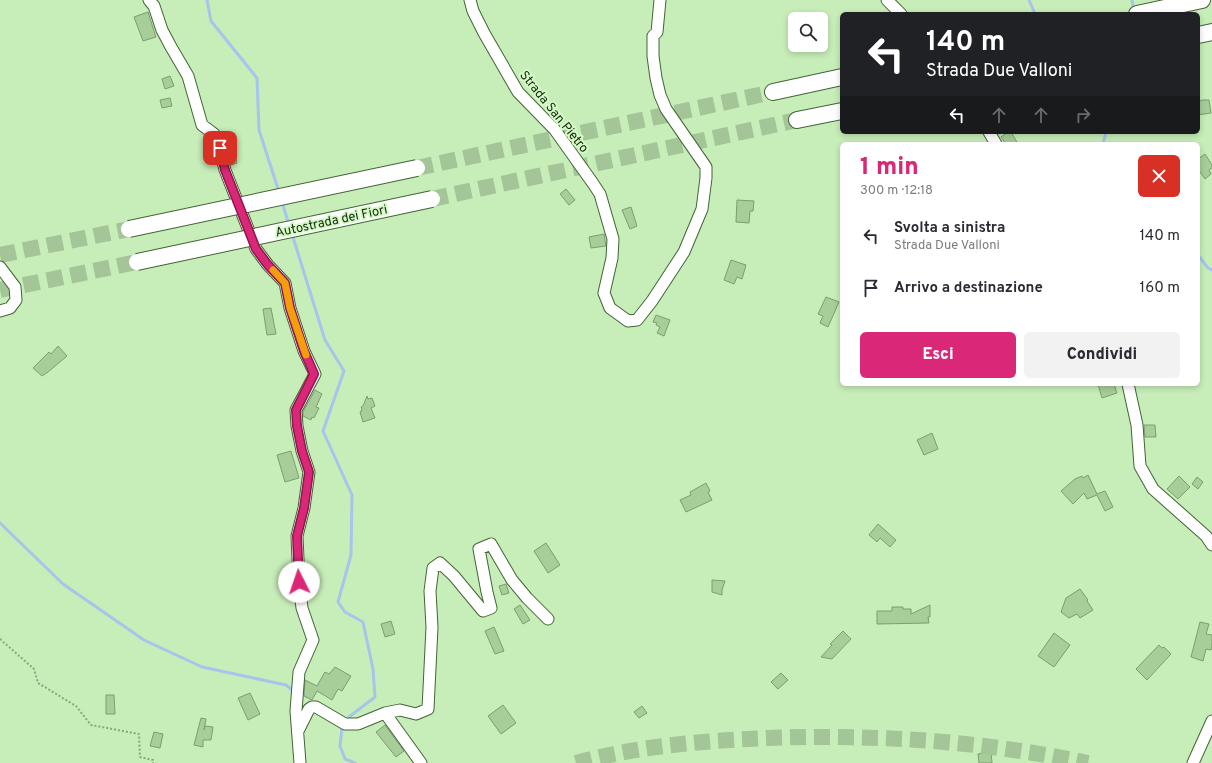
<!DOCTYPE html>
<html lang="it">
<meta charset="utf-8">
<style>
body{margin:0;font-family:Overpass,sans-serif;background:#f2f2f3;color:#2b2b33;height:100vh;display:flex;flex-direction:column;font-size:15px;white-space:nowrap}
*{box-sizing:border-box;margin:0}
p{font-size:13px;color:#7c7c81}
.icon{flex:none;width:22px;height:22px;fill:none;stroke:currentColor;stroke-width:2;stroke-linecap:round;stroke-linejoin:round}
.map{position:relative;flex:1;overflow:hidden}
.drawer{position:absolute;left:840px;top:142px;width:360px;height:244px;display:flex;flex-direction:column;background:#fff;border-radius:6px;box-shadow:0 2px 6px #0003}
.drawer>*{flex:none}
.top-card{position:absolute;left:840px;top:12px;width:360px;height:122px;border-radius:6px;box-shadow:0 2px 6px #0003;background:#202124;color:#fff;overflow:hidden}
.tools{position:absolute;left:788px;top:12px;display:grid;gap:8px}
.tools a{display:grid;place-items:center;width:40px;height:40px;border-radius:6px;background:#fff;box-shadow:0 2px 6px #0003;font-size:20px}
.pin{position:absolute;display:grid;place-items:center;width:34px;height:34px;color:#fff;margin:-17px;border-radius:8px;box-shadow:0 2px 6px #0006}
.me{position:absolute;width:44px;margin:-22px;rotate:356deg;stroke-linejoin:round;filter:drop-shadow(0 0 3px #0008)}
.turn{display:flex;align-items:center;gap:14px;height:84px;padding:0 20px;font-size:18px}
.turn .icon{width:52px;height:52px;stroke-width:2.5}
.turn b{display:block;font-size:28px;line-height:34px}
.lanes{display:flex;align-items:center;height:38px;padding:0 20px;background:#0003;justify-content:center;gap:20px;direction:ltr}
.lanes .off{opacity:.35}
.round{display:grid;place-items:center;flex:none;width:42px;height:42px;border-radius:6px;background:#f2f2f3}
.head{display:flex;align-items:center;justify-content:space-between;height:68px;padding:0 20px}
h1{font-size:24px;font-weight:800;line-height:30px;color:#db2777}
.cta{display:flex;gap:8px;margin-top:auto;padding:8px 20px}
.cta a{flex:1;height:46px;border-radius:6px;background:#db2777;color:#fff;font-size:16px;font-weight:800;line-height:46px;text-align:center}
.cta a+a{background:#f2f2f3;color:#2b2b33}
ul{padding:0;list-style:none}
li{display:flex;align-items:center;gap:12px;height:52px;padding:0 20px}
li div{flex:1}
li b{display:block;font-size:15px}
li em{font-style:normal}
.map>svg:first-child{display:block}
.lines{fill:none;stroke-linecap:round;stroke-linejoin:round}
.stream{stroke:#a8c4ec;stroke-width:3}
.building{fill:#a7cd99;stroke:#7b9f6d}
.highway-tunnel{stroke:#a4c597;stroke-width:16;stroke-dasharray:16 8;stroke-linecap:butt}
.minor-casing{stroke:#436436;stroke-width:13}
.highway-casing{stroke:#436436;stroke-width:18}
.path{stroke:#88a67c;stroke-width:2;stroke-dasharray:2 2;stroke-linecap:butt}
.minor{stroke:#fff;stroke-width:11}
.highway{stroke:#fff;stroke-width:16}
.highway-bridge-casing{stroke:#436436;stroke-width:18;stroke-linecap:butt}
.highway-bridge{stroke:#fff;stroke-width:16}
.route-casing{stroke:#8e194d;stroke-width:10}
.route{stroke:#db2777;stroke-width:7}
.slow{stroke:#f59e0b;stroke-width:7}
.labels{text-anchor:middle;stroke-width:4;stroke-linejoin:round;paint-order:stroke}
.street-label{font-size:13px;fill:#182612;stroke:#d4fbc5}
</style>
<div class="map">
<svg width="1212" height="763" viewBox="0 0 1212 763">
<rect width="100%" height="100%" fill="#c7edb8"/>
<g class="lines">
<path class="stream" d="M207,0l4,21 46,57 2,52 20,62
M1029,0l6,14
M1132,0l1,6
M1103,144l3,-12
M282,202l7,23
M292,234l33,106 19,31 -21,60 29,64 -1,60 -13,47 7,10 18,10 10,47 2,28 -26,20
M1198,255l10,13 4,2
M0,523l63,61 81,56 58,27 84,18 6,5
M342,728l-2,18 5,13 10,4"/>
</g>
<path class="building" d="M148,12l8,25 -13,4 -9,-24z
M170,76l4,10 -9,3 -3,-10z
M170,98l2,8 -10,2 -2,-8z
M1203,100h6l2,13 -13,2v-14z
M1008,132h3l7,12h-12l-5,-7z
M232,144l5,19 -6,2 -5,-19z
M1205,154l7,11v3l-3,2 2,4 -6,5 -7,-10v-10z
M566,189l9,11 -6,5 -9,-11z
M737,200l17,1 -1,10h-3l-1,12 -13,-1z
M631,207l6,19 -7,3 -8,-19z
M604,234l2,12 -15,2 -2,-11z
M731,260l15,5 -4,14 -5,-2 -3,7 -10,-4z
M826,297l13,5 -11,25 -8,-4 3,-7 -5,-2z
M271,308l5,26 -9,1 -4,-26z
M656,315l14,5 -6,16 -7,-3 3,-6 -4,-2 1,-2 -4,-1z
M58,346l9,10 -19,16 -6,4 -9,-8 16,-16 2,2z
M1098,384h16l3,9 -15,5z
M315,390l7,4 -6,13 3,1 -5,10 -2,-1 -1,3 -8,-4v-4z
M367,396l1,3 4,-1 3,8 -4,2 4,10 -12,4 -3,-10 2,-1h-1l1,-2 -1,-2 2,-1z
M1144,425h11l1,12h-11z
M932,433l6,16 -14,6 -7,-15z
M291,451l8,27 -14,4 -8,-27z
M1088,475l9,19 8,-3 8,16 -8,4 -8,-16 -10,4 -3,-6 -11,11 -12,-13 14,-12 7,-3 1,2z
M1179,476l11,11 -12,12 -11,-10z
M1197,477l6,5 -5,7 -6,-5z
M706,483l4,8 -2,1 4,8 -26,12 -6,-12 11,-5 -1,-3z
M878,524l18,16 -6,7 -10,-9 -3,4 -8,-7z
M546,543l14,22 -12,8 -14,-22z
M712,580l13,1 -3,9v5l-10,-3z
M506,584l3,9 -7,2 -3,-9z
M1080,589l8,11 -1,1 6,9 -13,8 -3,-4 -8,4 -8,-6 5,-14z
M520,605l10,15 -7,4 -9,-15z
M930,605v12h-2l1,6 -52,1v-13h15v-4h11v2h8v5z
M391,621l4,13 -10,3 -4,-13z
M1200,622l9,2 -3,10 6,1v11l-1,4 -5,-1 -3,12 -12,-4z
M494,627l10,24 -9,3 -10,-23z
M843,631l8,8 -19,20 -11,-2 11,-12 -2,-1z
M1054,633l16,12 -16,22 -16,-11z
M1159,645l3,3 2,-1 7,7 -24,26 -11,-11z
M335,667l16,9 -9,15 -4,-2 -6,11 -15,-9 -5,9 -8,-4 1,-16 12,6 8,-14 4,2z
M781,673l7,7 -10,9 -7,-7z
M250,693l10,21 -12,6 -10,-22z
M106,695h8l1,19h-9z
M503,705l13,18 -15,11 -13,-18z
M642,706l5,7 -8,5 -5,-6z
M201,718l5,1 -2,11 1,-4 8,1 -2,13h-8v7l-9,-2z
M385,725l19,26 -8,6 -20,-25z
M154,732l9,2 -3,14 -10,-2z
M991,752l1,11h-13l-1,-9z"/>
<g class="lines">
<path class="highway-tunnel" d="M417,168l356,-76
M432,199l365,-79
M0,255l129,-26
M0,290l137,-28
M576,763c62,-17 127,-22 191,-25 108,-4 216,3 321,25"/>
<defs>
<path id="minor" d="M149,0l5,6 8,24 9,17 17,29 14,49 12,9 6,15 5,21 31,79 12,16 17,18 5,25 14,43 11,23 -19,36 1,16 5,25 7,21 -5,36 -7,28 2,46 3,26 11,32 -14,32 -3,39 4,52
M470,0l3,11 11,22 34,59 37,38 37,52 8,12 13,45 -1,19 -8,35 6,15 18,13 9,-1 15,-19 32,-49 18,-43 4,-31v-11l-40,-58 -6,-14 -4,-17 -3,-22v-20l4,-4 3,-32
M887,0l14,14
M989,132l7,12
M0,267l15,20 1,13 -6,8 -10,3
M1128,384l9,41 3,41 13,23 53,47 6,9
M385,713l36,50
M298,731l11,-22 3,-2h4l29,17h13l27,-11 15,-3 16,4 12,-5 4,-82 -2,-36 3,-23 7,-5 14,13 29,35 8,-3 -4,-16 -8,-43 12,-5 21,36 15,18 21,21
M1193,763l19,-42"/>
<path id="highway" d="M1137,14l65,-14
M1198,35l14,-3
M773,92l69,-15
M797,120l45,-9"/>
</defs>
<use href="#minor" class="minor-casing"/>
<use href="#highway" class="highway-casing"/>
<path class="path" d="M0,639l34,30 4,14 38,23 15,19 48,9 1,23 13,3v3"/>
<use href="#minor" class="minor"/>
<use href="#highway" class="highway"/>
<defs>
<path id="highway-bridge" d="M129,229l288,-61
M137,262l295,-63"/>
</defs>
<use href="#highway-bridge" class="highway-bridge-casing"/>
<use href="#highway-bridge" class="highway-bridge"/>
</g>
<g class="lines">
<defs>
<path id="route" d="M220,148l5,22 31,79 12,16 17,18 5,25 14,43 10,23 -18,36 1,16 5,25 7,21 -5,36 -7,28 2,46"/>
</defs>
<use href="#route" class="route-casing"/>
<use href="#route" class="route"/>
<path class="slow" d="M273,270l12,13 5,25 16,47"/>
</g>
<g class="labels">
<g class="street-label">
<text transform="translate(555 111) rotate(51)" y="5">Strada San Pietro</text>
<text transform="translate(331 220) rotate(-12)" y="5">Autostrada dei Fiori</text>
</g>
</g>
</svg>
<div class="tools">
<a><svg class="icon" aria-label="search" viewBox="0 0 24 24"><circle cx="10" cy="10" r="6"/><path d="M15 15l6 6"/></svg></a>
</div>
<div class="pin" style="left:220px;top:148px;background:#d93025"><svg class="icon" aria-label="arrive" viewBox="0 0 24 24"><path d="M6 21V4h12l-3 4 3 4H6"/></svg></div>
<svg class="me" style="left:299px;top:582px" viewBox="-20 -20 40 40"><circle r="19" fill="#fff"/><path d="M0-13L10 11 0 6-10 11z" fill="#db2777"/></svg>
<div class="top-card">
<div class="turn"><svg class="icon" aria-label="left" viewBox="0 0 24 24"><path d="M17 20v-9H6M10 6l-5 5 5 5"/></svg><div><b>140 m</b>Strada Due Valloni</div></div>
<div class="lanes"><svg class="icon" aria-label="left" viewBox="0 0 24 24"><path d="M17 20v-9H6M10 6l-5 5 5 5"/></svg><svg class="icon off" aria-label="ahead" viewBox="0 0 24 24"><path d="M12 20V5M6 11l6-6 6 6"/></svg><svg class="icon off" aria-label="ahead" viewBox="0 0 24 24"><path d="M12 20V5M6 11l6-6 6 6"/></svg><svg class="icon off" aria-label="right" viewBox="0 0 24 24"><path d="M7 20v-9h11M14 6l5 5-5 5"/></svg></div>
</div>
<section class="drawer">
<div class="head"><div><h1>1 min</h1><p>300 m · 12:18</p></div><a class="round" style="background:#d93025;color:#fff"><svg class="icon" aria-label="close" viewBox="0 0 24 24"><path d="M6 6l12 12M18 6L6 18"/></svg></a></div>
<ul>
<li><svg class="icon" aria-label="left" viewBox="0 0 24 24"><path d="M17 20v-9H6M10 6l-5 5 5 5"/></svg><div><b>Svolta a sinistra</b><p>Strada Due Valloni</p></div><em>140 m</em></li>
<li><svg class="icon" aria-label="arrive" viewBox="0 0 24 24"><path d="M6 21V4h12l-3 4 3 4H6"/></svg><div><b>Arrivo a destinazione</b></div><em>160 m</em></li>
</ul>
<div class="cta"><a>Esci</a><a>Condividi</a></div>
</section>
</div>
